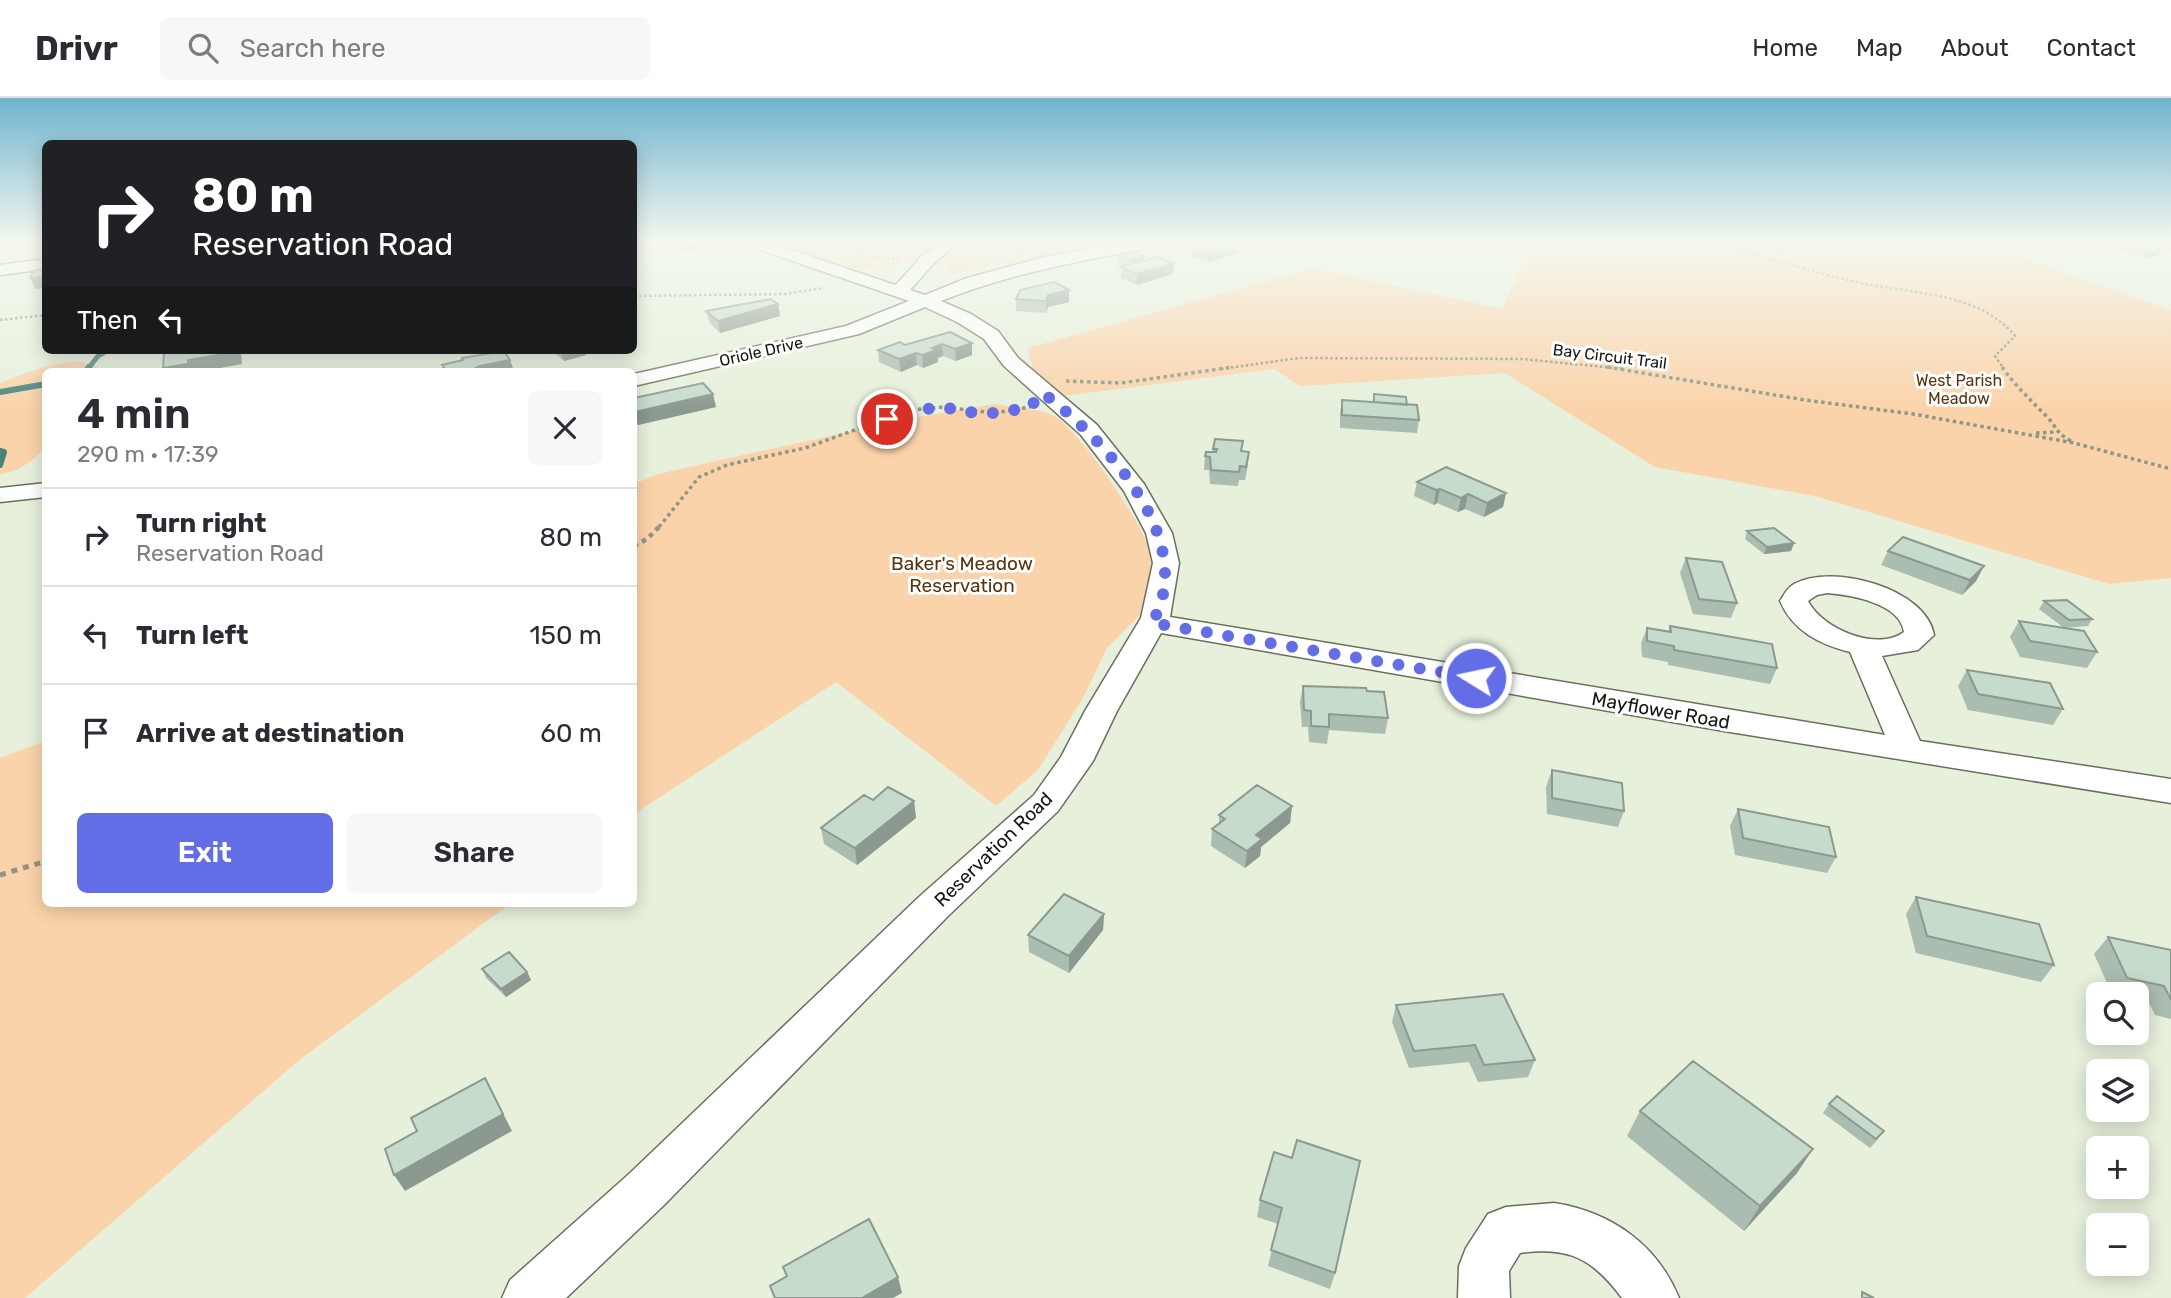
<!DOCTYPE html>
<meta charset="utf-8">
<style>
body{margin:0;font-family:Rubik,sans-serif;background:#f7f7f7;color:#2b2b33;height:100vh;display:flex;flex-direction:column;font-size:26px;white-space:nowrap}
*{box-sizing:border-box;margin:0}
p{font-size:23px;color:#7c7c81}
.icon{flex:none;width:38px;height:38px;fill:none;stroke:currentColor;stroke-width:2;stroke-linecap:round;stroke-linejoin:round}
.map{position:relative;flex:1;overflow:hidden}
.details{position:absolute;left:42px;top:270px;width:595px;height:539px;display:flex;flex-direction:column;background:#fff;border-radius:10px;box-shadow:0 4px 18px #0003}
.details>*{flex:none}
.banner{position:absolute;left:42px;top:42px;width:595px;height:214px;border-radius:10px;box-shadow:0 4px 18px #0003;background:#202124;color:#fff;overflow:hidden}
.tools{position:absolute;left:2086px;top:884px;display:grid;gap:14px}
.tools a{display:grid;place-items:center;width:63px;height:63px;border-radius:10px;background:#fff;box-shadow:0 4px 18px #0003;font-size:35px}
.pin{position:absolute;display:grid;place-items:center;width:60px;height:60px;color:#fff;margin:-30px;border:4px solid #fff;border-radius:50%;box-shadow:0 2px 7px #0007}
.me{position:absolute;width:77px;margin:-38px;rotate:280deg;stroke-linejoin:round;filter:drop-shadow(0 0 5px #0008)}
.turn{display:flex;align-items:center;gap:24px;height:147px;padding:0 35px;font-size:32px}
.turn .icon{width:91px;height:91px;stroke-width:2.5}
.turn b{display:block;font-size:49px;line-height:60px}
.then{display:flex;align-items:center;height:66px;padding:0 35px;background:#0003;gap:14px;font-size:26px}
.round{display:grid;place-items:center;flex:none;width:74px;height:74px;border-radius:10px;background:#f7f7f7}
.head{display:flex;align-items:center;justify-content:space-between;height:119px;padding:0 35px}
h1{font-size:42px;font-weight:600;line-height:52px}
.primary-button{display:flex;gap:14px;margin-top:auto;padding:14px 35px}
.primary-button a{flex:1;height:80px;border-radius:10px;background:#636ee6;color:#fff;font-size:28px;font-weight:600;line-height:80px;text-align:center}
.primary-button a+a{background:#f7f7f7;color:#2b2b33}
ul{padding:0;list-style:none}
li{display:flex;align-items:center;gap:21px;height:98px;padding:0 35px;border-top:2px solid #e1e1e2}
li div{flex:1}
li b{display:block;font-size:26px}
li em{font-style:normal}
header{display:flex;align-items:center;gap:42px;box-sizing:border-box;height:98px;padding:0 35px;background:#fff;border-bottom:2px solid #e1e1e2}
header strong{font-size:33px}
nav{display:flex;gap:38px;margin-inline-start:auto;font-size:24px}
.search{width:490px;height:63px;background:#f7f7f7;display:flex;align-items:center;gap:18px;box-sizing:border-box;padding:0 24px;border-radius:10px;color:#7c7c81;font-size:26px}
.map>svg:first-child{display:block}
.green{fill:#fbd3aa}
.lines{fill:none;stroke-linecap:round;stroke-linejoin:round}
.stream-far1{stroke:#46847c;stroke-width:5}
.stream{stroke:#46847c;stroke-width:6}
.minor-casing{stroke:#68705d;stroke-width:3}
.major-casing{stroke:#fff;stroke-width:4}
.path-far3{stroke:#8f9686;stroke-width:2.5;stroke-dasharray:2.5 2.5;stroke-linecap:butt}
.path-far2{stroke:#8f9686;stroke-width:3.5;stroke-dasharray:3.5 3.5;stroke-linecap:butt}
.path-far1{stroke:#8f9686;stroke-width:4.5;stroke-dasharray:4.5 4.5;stroke-linecap:butt}
.path{stroke:#8f9686;stroke-width:5;stroke-dasharray:6 6;stroke-linecap:butt}
.minor{fill:#fff;fill-rule:evenodd}
.major{fill:#dccc7f;fill-rule:evenodd}
.wall{fill:#abbcb0}
.shaded-wall{fill:#8b9990}
.building{fill:#c7dbcd;stroke:#8b9990;stroke-width:2}
.route{stroke:#636ee6;stroke-width:12;stroke-dasharray:0 21.6}
.labels{text-anchor:middle;stroke-width:6;stroke-linejoin:round;paint-order:stroke}
.far-street-label{font-size:16px;fill:#141710;stroke:#fff}
.far-park-label{font-size:16px;fill:#56350f;stroke:#fff}
.park-label{font-size:19px;fill:#56350f;stroke:#fff}
.street-label{font-size:19px;fill:#141710;stroke:#fff}
</style>
<header>
<strong>Drivr</strong>
<div class="search"><svg class="icon" aria-label="search" viewBox="0 0 24 24"><circle cx="10" cy="10" r="6"/><path d="M15 15l6 6"/></svg>Search here</div>
<nav><a>Home</a><a>Map</a><a>About</a><a>Contact</a></nav>
</header>
<div class="map">
<svg width="2171" height="1200" viewBox="0 0 2171 1200">
<rect width="100%" height="100%" fill="#e6f0db"/>
<path class="green" d="M778,145h341l-172,32 2,-7 -38,-6 -36,8 -23,-2z
M1533,145h448l190,67v268l-62,6 -294,-88 -160,-29 -150,-94 -205,13 -26,-17 -211,27c-23,-15 -31,-20 -35,-48l285,-80 189,41z
M80,263l19,7 -2,3h-51l-1,76c-10,13 -28,26 -45,27v-91c27,-11 51,-20 80,-22z
M995,306c15,3 46,5 59,12 25,13 97,118 99,146 1,14 -2,29 -3,43l-43,43 -24,50 -45,72 -42,36 -160,-124 -202,132v-330l24,-10 249,-55z
M45,643l1,162h465l-213,158 -273,237h-25v-540z"/>
<g class="lines">
<path class="stream-far1" d="M88,271l10,-13 10,-6"/>
<path class="stream" d="M86,273l3,-4
M0,294l46,-8
M0,353l4,1 -4,13"/>
<defs>
<path id="minor" d="M747,145h24l124,42c24,-21 27,-42 62,-42l-24,21 -23,26 15,5 42,-17 73,-20 81,-15h36l-8,5c-71,13 -140,26 -208,53l30,13 27,17 20,27 79,67 47,59 28,49 7,30 -9,54 715,118 -35,-83c-31,-8 -57,-21 -70,-51 4,-6 7,-13 14,-17 38,-21 132,4 140,51l-16,15 -36,6 38,85 251,38v24l-441,-71 -569,-99 -44,78 -24,50 -35,50 -110,105 -285,290 -97,92h-64l8,-18 119,-106 291,-278 114,-101 27,-38 24,-46 56,-93 12,-55 -7,-30 -22,-42 -43,-56 -77,-69 -20,-27 -27,-17 -32,-15 -66,27 -225,52v-12l212,-48 63,-25 -160,-55zM1827,495c24,2 73,10 77,39 -27,20 -82,-3 -96,-31l9,-6z
M46,161v10l-46,6v-10z
M46,385v14l-46,5v-14z
M1554,1105c57,9 103,41 125,95h-57c-29,-39 -53,-52 -102,-45l-11,18 1,27h-52l1,-32 7,-18 22,-34 18,-7z"/>
<path id="major" d="M2149,145h22v9l-19,-5z"/>
</defs>
<use href="#minor" class="minor-casing"/>
<use href="#major" class="major-casing"/>
<path class="path-far3" d="M1716,145c48,13 96,30 145,40 52,11 118,9 154,53l-20,20 9,13
M862,159l40,2
M634,198l151,-2 39,-6
M0,222l46,-5
M1221,271l78,-11 223,1 103,10"/>
<path class="path-far2" d="M1607,269l198,33 108,14 161,29 97,26
M2002,269c14,20 30,34 46,51 11,12 6,13 23,23
M1066,283l55,2 112,-16
M2036,335l20,-1
M659,429l40,-50 28,-12 78,-17 105,-38 33,-3 51,6 36,-6"/>
<path class="path-far1" d="M634,448l13,-7 14,-14"/>
<path class="path" d="M0,777l46,-14"/>
<use href="#minor" class="minor"/>
<use href="#major" class="major"/>
</g>
<path class="wall" d="M656,145h47l1,4 -17,5z
M1202,145h37v10l-31,9 -16,-5v-11z
M2094,145h46l11,6 6,7 -8,2 -39,-10 2,-3 -5,2z
M1119,158l25,5 30,2 -1,11 -36,11 -16,-7v-11l-2,-1z
M1016,201l53,3 -21,5 -2,6 -30,-2z
M778,206l2,12 -60,17 -11,-11 -3,-11z
M972,245v12l-16,6 -13,-5 -5,2v4l-15,6 -6,-3 -16,7 -22,-10 -1,-12 27,-5z
M551,252h41l-7,2 1,3 -22,6z
M1374,296l33,11 12,15 -2,13 -77,-5v-15l2,-13 31,2z
M634,300l82,9 -78,18 -4,-6z
M1213,351l29,2 6,14 -3,15h-6l-1,6 -28,-2 -1,-14h-5l1,-14 8,-4z
M1417,384l89,11 -3,14 -19,10 -19,-8 -7,3 -21,-9 -3,2 -20,-9z
M1747,433l47,12 -3,8 -27,3 -19,-15z
M1888,453l96,15 -8,15 -14,14 -81,-30z
M1686,460l51,45 -6,15 -38,-4 -13,-41z
M2044,503l48,18 -4,7 -24,2 -25,-19z
M2019,523l78,31 -10,16 -67,-11 -10,-20z
M1670,528l107,42 -7,16 -102,-19v-3l-26,-5 -1,-14 6,-15 21,4z
M1967,572l96,39 -10,16 -85,-15 -10,-24z
M1303,588l64,5 21,27 -3,16 -56,-4 -2,14 -18,-2 -1,-15h-6l-2,-25z
M1552,672l72,41 -6,16 -71,-13 -1,-27z
M914,703l2,17 -59,47 -33,-21 -3,-16z
M1292,708l-2,17 -29,24 -1,9 -15,12 -34,-22 1,-17 7,-5v-9z
M1738,711l98,48 -9,16 -92,-18 -5,-29z
M1916,799l138,68 -13,17 -125,-29 -10,-39z
M1104,816l-1,16 -34,43 -40,-21 -1,-17z
M2108,839l63,13v69l-16,-4 -6,-12 -12,-3v-6h-25l-18,-40z
M482,871l45,3 4,8 -25,17 -20,-19z
M1396,907l139,55 -7,17 -50,5 -9,-20 -60,6 -17,-46z
M1829,1006l49,35 -8,9 -47,-35z
M1640,1013l157,62 -53,58 -117,-95z
M1274,1054l61,121 -5,16 -62,-23 10,-42 -21,-7 3,-17z"/>
<path class="shaded-wall" d="M685,145h18l1,4 -17,5z
M1236,145h3v10l-31,9 1,-11z
M2160,153l-3,5 -8,2 3,-5z
M1144,158v10l-15,4v-11z
M1174,165l-1,11 -36,11v-11z
M46,178v12l-10,1 -6,-11z
M1069,192v12l-21,5 -2,6v-12l2,-6z
M778,206l2,12 -60,17 -2,-12z
M972,245v12l-16,6 -1,-12z
M942,246l1,12 -5,2v4l-15,6 -1,-13 10,-7z
M237,252h3l1,2 1,12 -38,7h-40l-1,-3 25,-8z
M560,252h32l-7,2 1,3 -22,6z
M916,255l1,12 -16,7 -2,-13z
M510,262l4,11h-40v-2l6,-3z
M713,296l3,13 -78,18 -3,-13z
M1440,391l-3,14 -3,2 2,-15z
M1506,395l-3,14 -19,10 3,-14z
M1468,396l-3,15 -7,3 3,-14z
M1794,445l-3,8 -27,3 3,-7z
M1984,468l-8,15 -14,14 8,-15z
M914,703l2,17 -59,47 -2,-17z
M1292,708l-2,17 -29,24 -1,9 -15,12 2,-17 9,-16z
M1104,816l-1,16 -34,43v-17z
M527,874l4,8 -25,17 -5,-8z
M485,980l27,53 -107,60 -11,-16z
M1813,1051l-16,24 -53,58 16,-25z
M898,1179l4,16 -9,5h-31z"/>
<path class="building" d="M1202,145h34l-27,8 -17,-5z
M2114,145h26l12,4 -4,1 12,3 -8,2z
M1134,154l10,4 -15,3 -10,-3z
M1157,159l17,6 -37,11 -16,-7z
M46,171v7l-16,2 3,-7z
M1054,184l15,8 -21,5 -2,6 -30,-2 4,-9z
M771,201l7,5 -60,17 -12,-10z
M950,234l22,11 -17,6 -13,-5 -10,4 5,2 -15,5 -6,-2 -17,6 -21,-9 22,-8 5,3z
M171,252h66v2l-49,8v4l-25,4 1,-17z
M504,253l6,9 -30,6 -6,3 1,2h-29l-4,-6 21,-5 -1,-2z
M703,285l10,11 -78,18 -1,-2v-12z
M1374,296l32,3 1,8 -33,-3z
M1342,302l75,5 2,15 -77,-5z
M1215,341l28,2 -2,10 8,1 -3,15 -6,-1 -1,6 -28,-2 -1,-13 -5,-1 1,-4h10l1,-3h-4z
M1446,369l60,26 -19,10 -19,-9 -7,4 -21,-9 -4,1 -19,-8z
M1774,430l20,15 -27,4 -20,-16z
M1903,439l81,29 -14,14 -82,-29z
M1686,460l36,4 15,41 -38,-4z
M2067,502l25,19 -23,1 -25,-19z
M2019,523l65,10 13,21 -67,-11z
M1670,528l102,18 5,24 -103,-18v-4l-27,-5v-13l24,4z
M1967,572l83,13 13,26 -85,-15z
M1303,588l63,2 1,3 17,1 4,26 -59,-4v13l-18,-1v-15l-7,-1z
M1552,672l70,13 2,28 -72,-13z
M1257,687l35,21 -36,29 6,4 -15,12 -35,-22 13,-10 -6,-4z
M888,689l26,14 -59,47 -34,-20 43,-33 9,5z
M1738,711l91,18 7,30 -93,-19z
M1064,796l40,20 -35,42 -41,-21z
M1916,799l123,27 15,41 -127,-29z
M2108,839l63,13v49l-1,-1 -6,-12 -37,-8z
M509,854l18,20 -26,17 -19,-20z
M1503,896l32,66 -51,5 -9,-20 -61,6 -18,-46z
M1693,963l120,88 -53,57 -120,-95z
M485,980l18,36 -109,61 -9,-26 32,-18 -6,-13z
M1837,998l47,35 -8,8 -47,-35z
M1297,1042l63,21 -25,112 -64,-23 11,-42 -22,-8 14,-48 18,6z
M869,1121l29,58 -36,21h-87l-5,-12 17,-10 -4,-9z
M1862,1194l12,6h-12z"/>
<linearGradient id="sky" x2="0" y2="1"><stop stop-color="#70b4cf"/><stop offset="0.46" stop-color="#f4f8ef"/><stop offset="1" stop-color="#f4f8ef" stop-opacity="0"/></linearGradient>
<rect width="2171" height="313" fill="url(#sky)"/>
<g class="lines">
<path class="route" d="M887,321l23,-8 33,-4 24,5 27,1 35,-5 14,-15c61,46 157,147 109,230l324,55"/>
</g>
<g class="labels">
<g class="far-street-label">
<text transform="translate(761 253) rotate(-13)" y="6">Oriole Drive</text>
<text transform="translate(1610 258) rotate(7)" y="6">Bay Circuit Trail</text>
</g>
<g class="far-park-label">
<text x="1959" y="288">West Parish<tspan x="1959" dy="18">Meadow</tspan></text>
</g>
<g class="park-label">
<text x="962" y="472">Baker's Meadow<tspan x="962" dy="22">Reservation</tspan></text>
</g>
<g class="street-label">
<text transform="translate(1661 612) rotate(10)" y="7">Mayflower Road</text>
<text transform="translate(993 751) rotate(-44)" y="7">Reservation Road</text>
</g>
</g>
</svg>
<div class="tools">
<a><svg class="icon" aria-label="search" viewBox="0 0 24 24"><circle cx="10" cy="10" r="6"/><path d="M15 15l6 6"/></svg></a>
<a><svg class="icon" aria-label="layers" viewBox="0 0 24 24"><path d="M12 4l9 5-9 5-9-5zM3 14l9 5 9-5"/></svg></a>
<a>+</a>
<a>−</a>
</div>
<div class="pin" style="left:887px;top:321px;background:#d93025"><svg class="icon" aria-label="arrive" viewBox="0 0 24 24"><path d="M6 21V4h12l-3 4 3 4H6"/></svg></div>
<svg class="me" style="left:1476px;top:580px" viewBox="-20 -20 40 40"><circle r="17" fill="#636ee6" stroke="#fff" stroke-width="3"/><path d="M0-11L8 9 0 5-8 9z" fill="#fff"/></svg>
<div class="banner">
<div class="turn"><svg class="icon" aria-label="right" viewBox="0 0 24 24"><path d="M7 20v-9h11M14 6l5 5-5 5"/></svg><div><b>80 m</b>Reservation Road</div></div>
<div class="then">Then<svg class="icon" aria-label="left" viewBox="0 0 24 24"><path d="M17 20v-9H6M10 6l-5 5 5 5"/></svg></div>
</div>
<section class="details">
<div class="head"><div><h1>4 min</h1><p>290 m · 17:39</p></div><a class="round"><svg class="icon" aria-label="close" viewBox="0 0 24 24"><path d="M6 6l12 12M18 6L6 18"/></svg></a></div>
<ul>
<li><svg class="icon" aria-label="right" viewBox="0 0 24 24"><path d="M7 20v-9h11M14 6l5 5-5 5"/></svg><div><b>Turn right</b><p>Reservation Road</p></div><em>80 m</em></li>
<li><svg class="icon" aria-label="left" viewBox="0 0 24 24"><path d="M17 20v-9H6M10 6l-5 5 5 5"/></svg><div><b>Turn left</b></div><em>150 m</em></li>
<li><svg class="icon" aria-label="arrive" viewBox="0 0 24 24"><path d="M6 21V4h12l-3 4 3 4H6"/></svg><div><b>Arrive at destination</b></div><em>60 m</em></li>
</ul>
<div class="primary-button"><a>Exit</a><a>Share</a></div>
</section>
</div>
